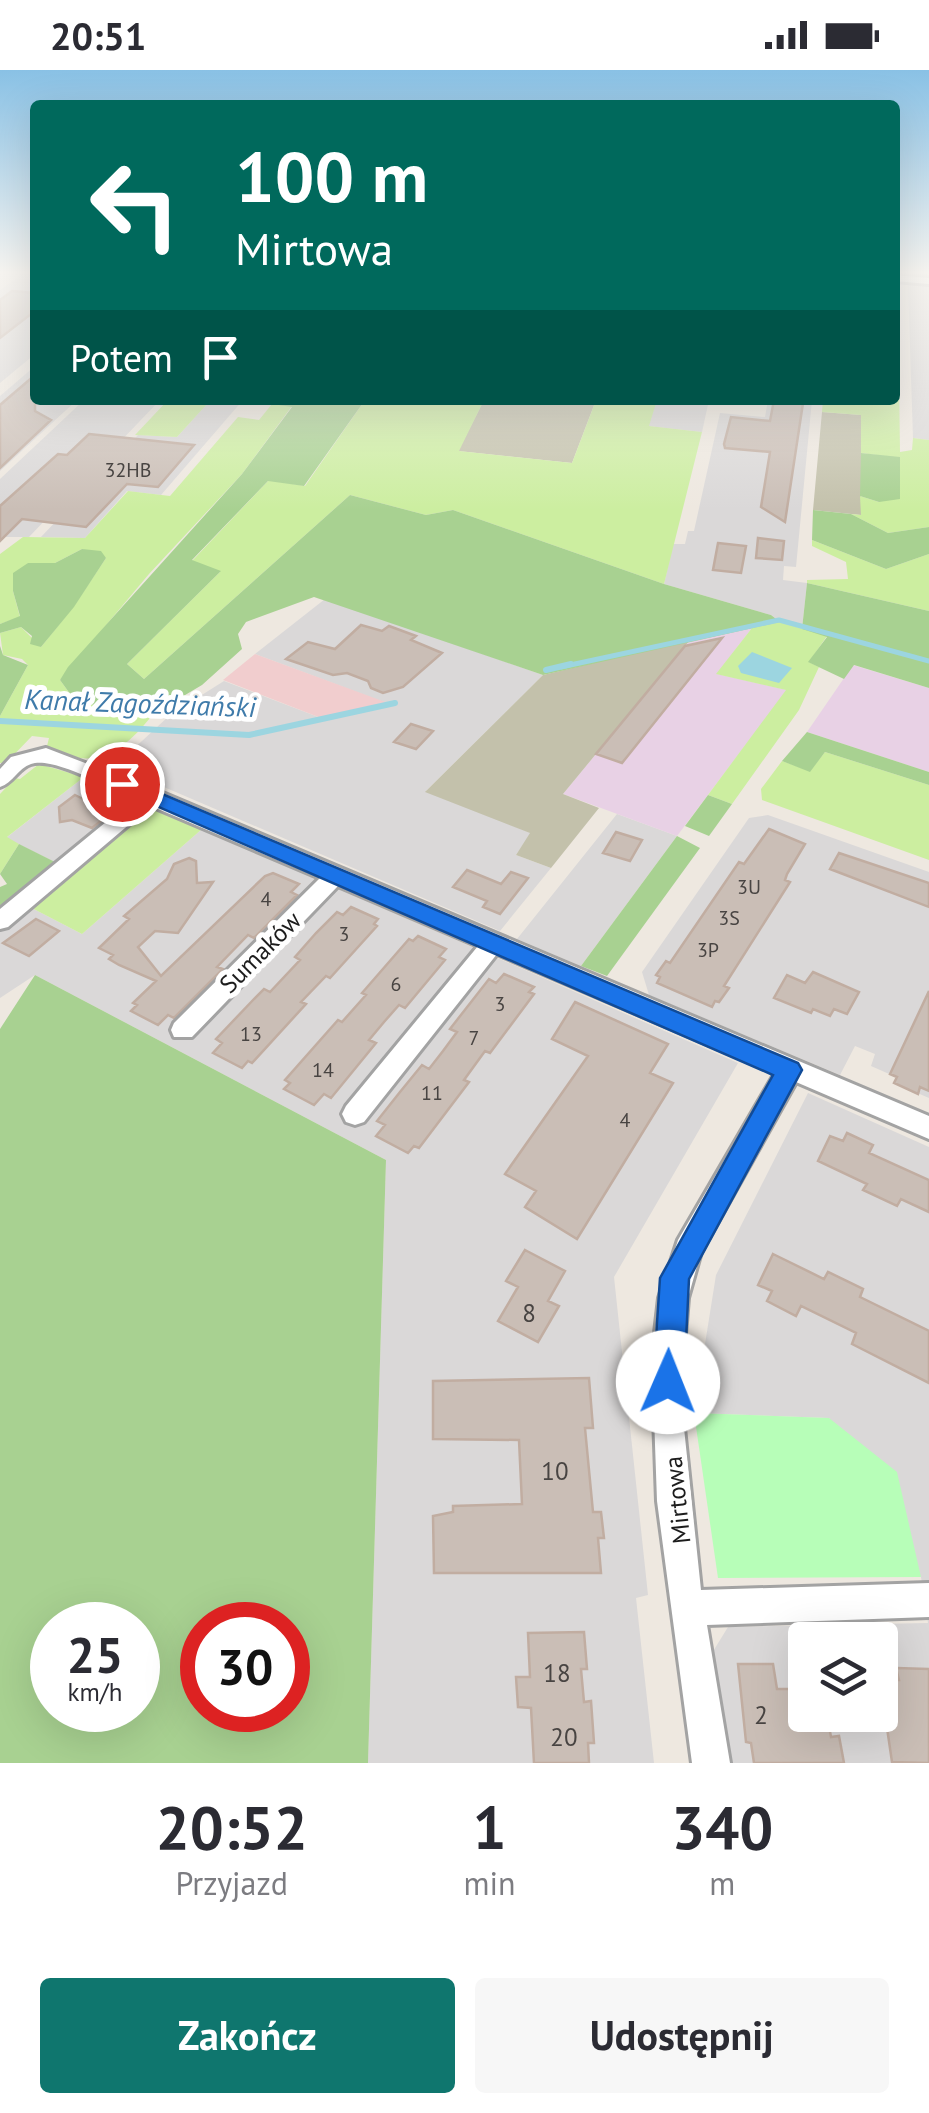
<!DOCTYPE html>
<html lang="pl">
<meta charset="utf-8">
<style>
body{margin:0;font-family:"PT Sans",sans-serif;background:#f7f7f7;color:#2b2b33;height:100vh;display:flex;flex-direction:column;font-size:38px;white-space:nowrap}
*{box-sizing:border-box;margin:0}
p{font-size:32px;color:#7c7c81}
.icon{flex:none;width:55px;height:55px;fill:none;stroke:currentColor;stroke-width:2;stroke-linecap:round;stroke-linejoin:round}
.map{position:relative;height:1693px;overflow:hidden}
.drawer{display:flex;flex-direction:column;background:#fff;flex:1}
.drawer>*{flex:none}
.banner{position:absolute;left:30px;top:30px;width:870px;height:305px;border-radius:10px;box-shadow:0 10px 40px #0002;background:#00695c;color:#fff;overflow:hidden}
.tools{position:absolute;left:788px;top:1552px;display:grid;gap:20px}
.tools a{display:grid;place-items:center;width:110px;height:110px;border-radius:10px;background:#fff;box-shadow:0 10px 40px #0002;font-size:50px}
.speed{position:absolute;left:30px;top:1532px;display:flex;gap:20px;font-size:50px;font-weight:700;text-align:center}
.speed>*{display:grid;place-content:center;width:130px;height:130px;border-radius:50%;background:#fff;box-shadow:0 10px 40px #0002;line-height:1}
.speed small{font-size:25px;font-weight:400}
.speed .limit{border:15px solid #d22;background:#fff;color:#111}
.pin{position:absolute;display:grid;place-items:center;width:85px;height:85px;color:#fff;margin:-42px;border:5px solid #fff;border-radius:50%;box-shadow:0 2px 10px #0007}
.me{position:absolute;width:110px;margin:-55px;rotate:1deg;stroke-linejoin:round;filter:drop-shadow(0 0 8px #0008)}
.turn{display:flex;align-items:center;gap:35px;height:210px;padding:0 40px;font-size:45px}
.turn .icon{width:130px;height:130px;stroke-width:2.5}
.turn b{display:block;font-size:70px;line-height:85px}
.then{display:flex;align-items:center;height:95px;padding:0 40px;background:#0003;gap:20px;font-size:38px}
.eta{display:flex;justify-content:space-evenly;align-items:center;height:170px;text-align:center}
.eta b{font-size:60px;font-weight:800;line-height:70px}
.cta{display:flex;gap:20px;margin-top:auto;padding:20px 40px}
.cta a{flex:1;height:115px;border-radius:10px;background:#0f766e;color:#fff;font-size:40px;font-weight:800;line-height:115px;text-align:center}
.cta a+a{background:#f7f7f7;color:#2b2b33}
.status{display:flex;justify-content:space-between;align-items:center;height:70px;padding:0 50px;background:#fff;direction:ltr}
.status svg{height:28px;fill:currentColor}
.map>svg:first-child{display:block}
.residential{fill:#dad8d8;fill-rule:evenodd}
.commercial{fill:#f1cdce}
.industrial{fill:#e8d1e5}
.construction{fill:#c3c1ab}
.grass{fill:#cceea0}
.forest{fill:#a8d191;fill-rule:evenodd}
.park{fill:#b7feb8}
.water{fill:#9cd5e0}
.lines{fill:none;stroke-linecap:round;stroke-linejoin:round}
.stream-far1{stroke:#9cd5e0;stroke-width:5}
.stream{stroke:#9cd5e0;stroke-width:6}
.building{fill:#cabeb6;stroke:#c1ada1;stroke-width:2.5}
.minor-casing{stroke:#a3a3a3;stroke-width:6}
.minor{fill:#fff;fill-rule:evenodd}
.route{fill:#1a73e8;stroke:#114b97;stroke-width:2.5}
.labels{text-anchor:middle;stroke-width:10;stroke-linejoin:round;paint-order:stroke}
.number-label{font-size:20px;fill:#484442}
.street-label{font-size:25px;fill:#1c1c1c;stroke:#fff}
.near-number-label{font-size:25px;fill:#484442}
.water-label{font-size:28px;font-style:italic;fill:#3f7baa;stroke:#fff}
</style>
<div class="status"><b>20:51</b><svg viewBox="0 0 49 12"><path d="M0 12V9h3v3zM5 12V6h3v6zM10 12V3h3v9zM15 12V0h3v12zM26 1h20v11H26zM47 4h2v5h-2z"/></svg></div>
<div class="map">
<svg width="929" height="1693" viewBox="0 0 929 1693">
<rect width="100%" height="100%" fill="#eee8e0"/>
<path class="residential" d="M24,203h11v81l-35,29v-93z
M929,213v157l-16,-2 -5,-153z
M35,296v34h42l-77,71v-75z
M84,330h76l-131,137h-29v-58z
M174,330h69l-82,95 -34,-4 -42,47 -44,-1 97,-102 39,2 30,-33z
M657,330h52l-7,32 -54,-6z
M768,330h44l-16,167 -12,-1 -1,14 24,3 -5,46 -22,-7 -9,-7 -107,-31 9,-40h12l3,-13h6l26,-118 45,4z
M325,529l218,76 -117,116 105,42 -15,22 35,13 -51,63 -385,-165 55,-51 54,-34 97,37 65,-15 -131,-49z
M84,707l53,24 -78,63 -53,-26z
M617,744l60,22 -96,130 -64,-27z
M768,745l161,57v226l-35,-15 2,-6 -25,-11 4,-12 -20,-8 -15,29 -191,-80 -7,-23 107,-154z
M202,759l536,234 -124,214 34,318 -12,3 18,165h-286l18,-603 -351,-185 -35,23v-73l26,-20 56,29z
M808,1023l121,54v616h-201l-16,-110 16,-26 200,-4 -7,-46 -92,-159 -135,-5 22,-138zM805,1570h75v75h-75z"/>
<path class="commercial" d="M255,584l133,49 -67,15 -98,-38z"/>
<path class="industrial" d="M752,558l-35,46 70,16 -110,146 -114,-42 127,-154z
M853,595l76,23v84l-122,-40z"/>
<path class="construction" d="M484,330h112l-24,63 -114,-12z
M822,342l39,3v100l-48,-5z
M690,570l-127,154 36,14 -48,60 -35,-13 14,-22 -105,-41 118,-117z"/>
<path class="grass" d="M895,306l4,1 1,75 12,-2 1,-12 16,2v87l-41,6 -37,-19 10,1 -1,-19 19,6 21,-44 -39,-5v-38l-39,-3 1,-12h72z
M168,330l40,3 -31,34 -42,-2z
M365,330h119l-25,51 113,12 24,-63h61l-8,26 53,6 -38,152 -211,-74 -27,5 -76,-20 -206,184 -17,-15 93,-92 -28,-11 77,-81 36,6z
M272,334l20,2 -50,68 -93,100 -89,106 16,22 77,12c-30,39 -60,59 -106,32l2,-8 -17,-2 -26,27h-6v-47l28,-51 -6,-6 -19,-4 -3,-22 21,-6 20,20 33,-41 32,-48 -24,-9 -27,14h-27l-15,28 7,26 -20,7v-70l23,-17 62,1 43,-47 42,5 68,-79 21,3z
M812,470l74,29 43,-15v57l-122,-28v-3l41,-1 -2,-17 -34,-16z
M780,552l47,14 -18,26 10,5 -20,43 -67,94 -24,-9 78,-105 -70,-16 36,-46z
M825,682l104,33v75l-167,-60 -1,-11 21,-28 28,10z
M39,694l45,13 -77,60 12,7 -19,30v-80l15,-16 5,1z
M149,736l53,23 -120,105 -56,-29z"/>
<path class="forest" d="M274,330h91l-61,86 -36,-5 -76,79 29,11 -94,93 17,15 206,-184 76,20 27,-5 211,74 107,31 9,7 -237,53 -229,-78 -68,25 -8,12 4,15 -40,36 -49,29 -77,-12 -16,-22 8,-13 174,-193 50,-67 -20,-3z
M861,383l39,4v42l-21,3 -19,-6z
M813,440l38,4 37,19 41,-6v27l-43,15 -74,-29z
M82,479l19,2 5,7 -32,49 -33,40 -11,-3 2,-8 -11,-9 -21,6v-9l20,-8 -7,-25v-18l15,-10h27z
M807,513l122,28v77l-75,-23 -10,14 -36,-17 19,-25 -25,-8z
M0,576l3,9 25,10 -28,51z
M807,662l122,40v13l-104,-33 -15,20 -28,-11z
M708,725l24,9 -23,32 -24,-10z
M677,766l23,12 -93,128 -26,-10z
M19,774l40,20 -59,48v-25l7,-3 -7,-10z
M35,905l351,185 -18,603h-368v-734zM52,1555h86v85h-86zM202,1555h86v85h-86z"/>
<path class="park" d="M694,1343l135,5 68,54 24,105 -203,1z"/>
<path class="water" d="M752,582l40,16 -13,15 -38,-10 -3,-7z"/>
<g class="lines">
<path class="stream-far1" d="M561,597l218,-47 150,41"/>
<path class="stream" d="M546,600l25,-6
M0,651l249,14 146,-32"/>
</g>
<path class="building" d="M12,221l23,2v18l-35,27v-38z
M35,305v36l16,9 -51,48v-63z
M774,330l29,3 -18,119 -24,-15 9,-55 -45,-4 -1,-4 7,-27 39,4z
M89,364l105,11 -36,42 -31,-3 -41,43 -64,-8 -22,22v-35l58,-52 9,1z
M758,468l26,3 -2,19 -26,-2z
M718,473l28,3 -5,27 -28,-3z
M361,555l21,6 7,-5 27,10 -5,4 31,13 -39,34 -20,6 -12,-5 -3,-7 -21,-8 -14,2 -47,-16 22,-17 27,7z
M722,568l-100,125 -26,-9 89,-108z
M411,654l22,7 -17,18 -22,-7z
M75,725l24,12 11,7 -18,14 -20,-8 -12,2 -1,-15z
M769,759l36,15 -18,30 -2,6 5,2 -66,104 5,2 -10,14 -4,-1 -3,6 -55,-24 3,-6 -4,-2 10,-14 4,2 69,-101 5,2z
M616,762l26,8 -12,21 -27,-8z
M839,783l90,30v24l-99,-38z
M189,788l7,3 1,22 16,-1 -35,51 -23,-2 -17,16 23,29 104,-100 8,-3 26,11 -8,8 6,3 -43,43 -6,-3 -31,32 6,2 -49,49 -6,-3 -10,10 -27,-14 6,-6 -4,-2 23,-22 -37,-16 -10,-6 4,-4 -14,-7 30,-29 -5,-3 43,-37 7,-15z
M467,800l34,14 10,-12 17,6 -28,36 -17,-7 4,-6 -34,-14z
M351,837l27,12 -4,5 3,2 -47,52 -4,-2 -25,26 5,2 -54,59 -4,-2 -6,7 -29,-15 9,-10 -6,-4 38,-40 10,-10 6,3 30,-32 -5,-3 21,-24 21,-21 6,3z
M36,849l23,12 -30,25 -26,-13z
M418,866l28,13 -7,8 6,3 -40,48 -6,-3 -15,17 -15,18 7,3 -45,55 -7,-4 -10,11 -30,-16 6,-6 -5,-3 53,-60 4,2 24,-27 -4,-2 47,-54 4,2z
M813,902l46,20 -12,22 -13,-5 -4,7 -17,-7 -2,4 -37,-15 13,-23 18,8z
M504,904l30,13 -5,5 5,2 -44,59 -5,-2 -21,29 5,2 -50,66 -5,-2 -6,7 -32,-17 9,-11 -8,-4 23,-29 22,-27 7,4 14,-18 14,-19 -7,-3 39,-50 7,4z
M929,921v100l-9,-4 -2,7 -24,-11 3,-6 -7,-3z
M575,932l93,42 -18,29 23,10 -96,156 -52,-32 11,-16 -31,-17 83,-118 -36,-17z
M847,1063l26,12 -4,8 60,27v32l-28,-13 -4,7 -34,-16 4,-6 -49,-23 12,-25 13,5z
M525,1180l40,21 -17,30 11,5 -21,36 -40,-21 20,-34 -12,-6z
M773,1184l51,25 4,-7 35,17 -3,8 69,34v52l-77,-39 4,-11 -55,-27 -5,10 -29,-15 5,-10 -14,-6z
M589,1308l4,50h-8l8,84h8l3,26h-6l3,35h-167l-1,-57 20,-4v-6l69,-2 -3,-64 -86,-1v-58z
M584,1562l3,37h-6l3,33 7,-1 3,42h-6l1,20h-55l-3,-55 -13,-1 -2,-30h14l-2,-44z
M738,1594h35l4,25h28v26h22l4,22 8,-1 5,27h-90l-3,-20 -5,-1z
M896,1598l33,1v94l-37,-1 -12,-82h19z"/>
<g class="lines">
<defs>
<path id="minor" d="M895,205l34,3v6l-34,-3z
M46,678l112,43 771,325v23l-133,-57 -95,170 -13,46 -5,61 1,69 17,162 228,-7v34l-222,8 23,138h-38l-35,-262 -5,-142 7,-61 19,-58 97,-167 -278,-119 -133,168 -9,3 -9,-3 -4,-8 4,-8 132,-160 -140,-60 -146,151h-18l-3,-7 3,-7 146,-145 -169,-72 -143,121 -8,2v-20l134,-110c-24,-10 -80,-43 -103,-35 -13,4 -18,19 -31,23v-18l11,-12z"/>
</defs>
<use href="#minor" class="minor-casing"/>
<use href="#minor" class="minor"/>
</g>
<linearGradient id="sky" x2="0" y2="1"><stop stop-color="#89c1e5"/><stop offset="0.46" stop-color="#f7f5f1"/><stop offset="1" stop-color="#f7f5f1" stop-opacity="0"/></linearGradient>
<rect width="929" height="440" fill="url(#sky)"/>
<path class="route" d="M122,707l676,286 4,7 -113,209 -5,103 -4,11 -12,4 -11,-4 -4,-11 7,-104 113,-203 -658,-287v-9z"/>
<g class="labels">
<g class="number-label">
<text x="128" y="407">32HB</text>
<text x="749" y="824">3U</text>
<text x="266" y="836">4</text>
<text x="729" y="855">3S</text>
<text x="344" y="871">3</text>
<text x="708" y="887">3P</text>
<text x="396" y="921">6</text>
<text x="500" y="941">3</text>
<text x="251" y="971">13</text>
<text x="474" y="975">7</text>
<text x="323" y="1007">14</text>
<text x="432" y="1030">11</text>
<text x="625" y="1057">4</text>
</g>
<g class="street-label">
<text transform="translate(260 882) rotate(-45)" y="9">Sumaków</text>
<text transform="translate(677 1430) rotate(-96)" y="9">Mirtowa</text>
</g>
<g class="near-number-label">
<text x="529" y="1252">8</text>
<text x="555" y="1410">10</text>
<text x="557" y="1612">18</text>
<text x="761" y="1654">2</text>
<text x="564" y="1676">20</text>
</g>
<g class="water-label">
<text transform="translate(140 633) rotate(2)" y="10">Kanał Zagoździański</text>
</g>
</g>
</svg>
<div class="tools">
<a><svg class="icon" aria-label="layers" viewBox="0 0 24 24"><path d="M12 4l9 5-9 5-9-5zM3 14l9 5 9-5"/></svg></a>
</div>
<div class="speed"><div>25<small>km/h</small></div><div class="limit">30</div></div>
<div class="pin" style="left:122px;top:714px;background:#d93025"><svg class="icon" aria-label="arrive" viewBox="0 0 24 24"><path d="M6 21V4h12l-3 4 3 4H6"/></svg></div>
<svg class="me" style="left:668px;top:1312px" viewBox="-20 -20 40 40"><circle r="19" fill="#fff"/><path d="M0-13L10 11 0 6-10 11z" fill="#1a73e8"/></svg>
<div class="banner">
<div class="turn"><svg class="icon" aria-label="left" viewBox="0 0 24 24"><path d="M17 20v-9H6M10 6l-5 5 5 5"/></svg><div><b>100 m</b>Mirtowa</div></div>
<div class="then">Potem<svg class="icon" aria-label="arrive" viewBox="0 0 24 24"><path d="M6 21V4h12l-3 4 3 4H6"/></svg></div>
</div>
</div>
<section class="drawer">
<div class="eta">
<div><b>20:52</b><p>Przyjazd</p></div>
<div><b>1</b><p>min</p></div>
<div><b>340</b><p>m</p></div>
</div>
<div class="cta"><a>Zakończ</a><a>Udostępnij</a></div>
</section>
